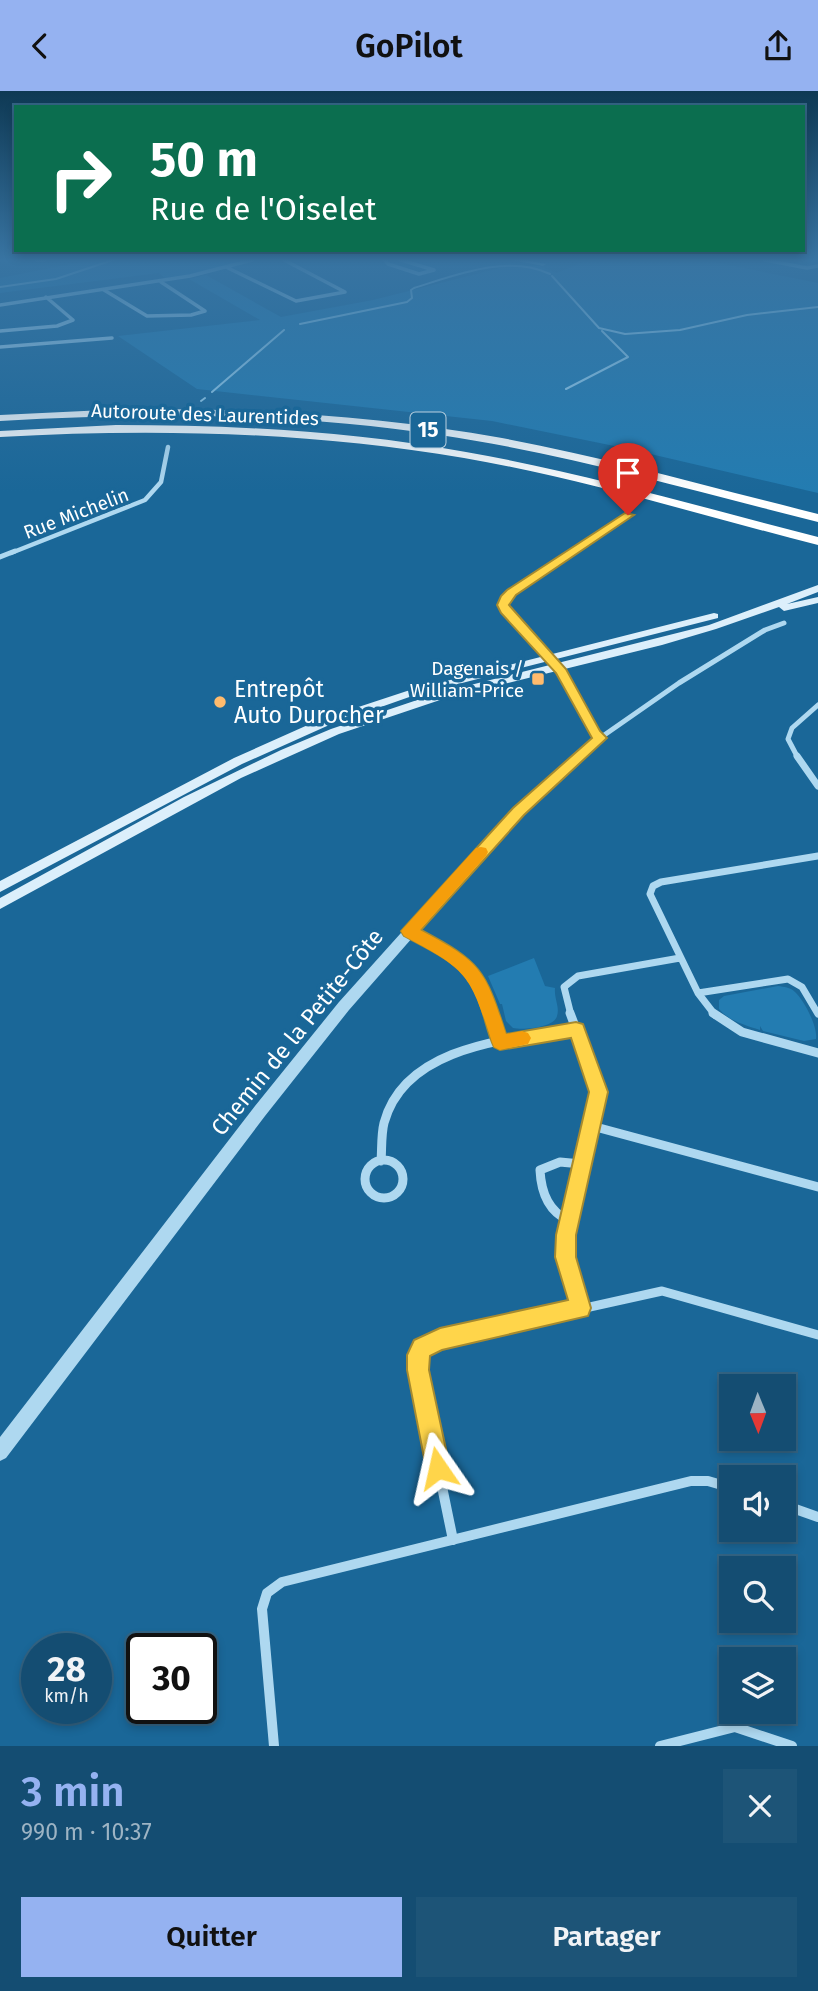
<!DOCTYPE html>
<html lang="fr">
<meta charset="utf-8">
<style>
body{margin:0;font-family:"Fira Sans",sans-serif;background:#1d5477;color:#f1f3f6;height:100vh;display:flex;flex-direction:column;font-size:26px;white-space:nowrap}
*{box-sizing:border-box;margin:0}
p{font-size:23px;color:#9db4c4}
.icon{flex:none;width:38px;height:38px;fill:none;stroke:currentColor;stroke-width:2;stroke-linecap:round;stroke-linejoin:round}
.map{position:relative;height:1655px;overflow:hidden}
.panel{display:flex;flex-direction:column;background:#144d72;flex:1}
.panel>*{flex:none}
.guide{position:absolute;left:14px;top:14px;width:791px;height:147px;border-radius:0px;box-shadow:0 4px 10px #0003,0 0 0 2px #336484;background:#0b6e4f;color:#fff;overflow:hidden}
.needle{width:46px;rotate:179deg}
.buttons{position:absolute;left:719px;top:1283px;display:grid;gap:14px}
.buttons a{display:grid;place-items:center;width:77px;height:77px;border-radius:0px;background:#144d72;box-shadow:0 4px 10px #0003,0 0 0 2px #336484;font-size:35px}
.speed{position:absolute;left:21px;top:1542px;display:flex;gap:14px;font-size:35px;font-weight:700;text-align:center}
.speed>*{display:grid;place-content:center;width:91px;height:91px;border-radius:50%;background:#144d72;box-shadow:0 4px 10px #0003,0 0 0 2px #336484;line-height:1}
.speed small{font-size:18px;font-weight:400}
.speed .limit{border:4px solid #111;border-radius:10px;background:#fff;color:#111}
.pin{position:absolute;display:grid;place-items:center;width:60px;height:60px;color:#fff;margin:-72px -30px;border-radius:50% 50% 50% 0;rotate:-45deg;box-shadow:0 0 7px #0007}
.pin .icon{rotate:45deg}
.me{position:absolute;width:77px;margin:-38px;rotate:349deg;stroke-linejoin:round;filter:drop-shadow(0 0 5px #0008)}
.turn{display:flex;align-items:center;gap:24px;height:147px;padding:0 21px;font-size:32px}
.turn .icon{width:91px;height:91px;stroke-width:2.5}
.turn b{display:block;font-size:49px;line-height:60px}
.round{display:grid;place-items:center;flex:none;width:74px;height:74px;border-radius:0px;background:#1d5477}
.summary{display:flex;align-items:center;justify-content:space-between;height:119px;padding:0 21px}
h1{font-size:42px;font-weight:600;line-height:52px;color:#95b2f1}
.cta{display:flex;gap:14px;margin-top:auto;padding:14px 21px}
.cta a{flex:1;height:80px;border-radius:0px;background:#95b2f1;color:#111;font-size:28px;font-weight:600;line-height:80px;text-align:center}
.cta a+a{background:#1d5477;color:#f1f3f6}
header{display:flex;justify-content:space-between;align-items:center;height:91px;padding:0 21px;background:#95b2f1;color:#111;font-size:32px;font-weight:600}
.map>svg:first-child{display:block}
.green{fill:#237cb1}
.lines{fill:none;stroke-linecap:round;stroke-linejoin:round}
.stream{stroke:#a1d6f2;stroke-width:2}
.minor-far5{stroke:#aed8f0;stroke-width:3.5}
.minor-far4{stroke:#aed8f0;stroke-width:4.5}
.minor-far3{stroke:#aed8f0;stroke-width:5}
.minor-far2{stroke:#aed8f0;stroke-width:7}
.minor-far1{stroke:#aed8f0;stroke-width:9}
.minor{stroke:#aed8f0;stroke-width:10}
.tertiary{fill:#aed8f0;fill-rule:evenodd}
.secondary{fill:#dceffb;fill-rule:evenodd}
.motorway{fill:#fff;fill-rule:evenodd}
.route{fill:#ffd54a;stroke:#a68a30;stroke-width:2}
.slow{fill:#f59e0b}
.poi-dot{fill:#ffbb6d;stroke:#1a6798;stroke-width:2.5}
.labels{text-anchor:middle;stroke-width:7;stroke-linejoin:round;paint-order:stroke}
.far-street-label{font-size:19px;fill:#fff;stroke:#1a6798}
.far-poi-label{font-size:19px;fill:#fff;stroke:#1a6798;text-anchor:end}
.shield{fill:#1a6798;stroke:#bad1e0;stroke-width:2}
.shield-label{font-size:21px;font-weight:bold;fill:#fff}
.poi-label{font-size:23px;fill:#fff;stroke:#1a6798;text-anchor:start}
.street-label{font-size:23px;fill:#fff;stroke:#1a6798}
</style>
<header><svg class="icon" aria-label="back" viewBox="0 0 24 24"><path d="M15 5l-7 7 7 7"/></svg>GoPilot<svg class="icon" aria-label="share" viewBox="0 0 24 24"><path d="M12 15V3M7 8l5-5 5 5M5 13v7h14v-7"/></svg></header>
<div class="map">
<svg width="818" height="1655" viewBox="0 0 818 1655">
<rect width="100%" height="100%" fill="#1a6798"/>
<path class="green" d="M92,169h154l2,1 -80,20 -9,-8 -159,20v-15z
M582,169h122l114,23v210l-189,-44 -137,-28 -295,-32 -79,-53 142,-16 -71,-41 17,-4 75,42 92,-17 139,-35 27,1 18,7 24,-10z
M534,867l11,28 10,2c-1,11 5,19 2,28 -3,12 -34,14 -44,12l-7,-7 -4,-17h-2l-12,-28z
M778,895c6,1 12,1 17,6 9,8 23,35 21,47l-12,2 -41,-10 -3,-5v4c-15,-5 -31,-9 -41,-21v-9l5,-4z"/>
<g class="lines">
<path class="stream" d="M552,185l47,52 26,6 55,-4 67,-15 71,-8
M0,196l56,-8 57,-19
M300,233l107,-22 5,-4 -1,-8 3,-2c42,-13 94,-34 136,-14
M566,298l62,-32 -26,-26
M212,301l72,-62
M201,310l4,-3"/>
<path class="minor-far5" d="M37,169h8
M385,169l3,4 31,10 15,-4 -33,-10
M765,169l42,8 11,-2
M228,177l68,33 49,-9 -61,-32
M104,199l43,26 44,-1 14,-4 -44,-29
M0,214l190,-29 62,-16
M0,240l57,-5 16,-6 -27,-23
M0,256l112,-9"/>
<path class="minor-far4" d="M11,462l134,-53 16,-18 7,-35
M571,462l57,-38"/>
<path class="minor-far3" d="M0,466l15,-6
M550,567l-45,-47 -1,-10 8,-9 62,-41
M600,647l79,-55 86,-53 19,-7
M798,667l-10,-19 4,-11 26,-23"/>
<path class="minor-far2" d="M797,665l21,30
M409,840c44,23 65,36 83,84
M698,902l90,-14 14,8 16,27
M571,924l-7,-28 14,-11 102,-18
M715,924l-17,-22 -48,-99 3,-8 8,-4 157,-26"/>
<path class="minor-far1" d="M491,922l10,29
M570,922l27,72 1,10 -32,141v21l15,51
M713,922l29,19 76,21
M592,1035l226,61
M365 1088a19 19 0 1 1 38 0a19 19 0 1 1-38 0Z
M381,1070c1,-12 0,-26 3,-38 21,-78 126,-84 192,-94
M568,1129c-20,-9 -27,-29 -28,-50l20,-8 21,2
M446,1248l216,-48 156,44"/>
<path class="minor" d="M784,1414l34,12
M453,1449l-35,-170 1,-19 10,-8 25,-6
M274,1655l-12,-137 5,-16 15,-11 409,-101h17l24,7
M660,1655l75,-19 57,19"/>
<path class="tertiary" d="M512,169h13l21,4 -3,2z
M550,564l3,1 16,19 30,57 6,6 -1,2 -99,92 -156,178 -84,106 -259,342 -6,3v-24l255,-331 84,-104 158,-176 97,-88 -34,-62 -15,-18z"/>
<path class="secondary" d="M818,494v7l-31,12 31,-7v6l-34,8 -5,-4 -63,22 -54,16 -219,54 -104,35 -98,44 -241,131v-11l184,-101 97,-47 50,-21 104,-35 274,-69z
M714,522l4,1v4l-303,77 -88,31 -85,38 -242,128v-11l234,-123 85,-38 88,-29z"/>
<path class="motorway" d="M126,318c127,-1 252,7 376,29 107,20 211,50 316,76v8c-125,-31 -250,-68 -378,-87 -146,-22 -293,-23 -440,-14v-6z
M116,334c118,0 235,6 350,27 119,21 235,55 352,85v8c-118,-30 -234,-66 -354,-87 -154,-26 -309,-30 -464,-21v-6z"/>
</g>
<linearGradient id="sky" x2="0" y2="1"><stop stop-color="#0e3954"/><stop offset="0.42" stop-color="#3874a2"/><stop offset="1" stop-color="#3874a2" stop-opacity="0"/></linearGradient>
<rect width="818" height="401" fill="url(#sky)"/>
<path class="route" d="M625,422l9,2 -118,80 -7,10 57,64 34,62 7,7 -83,77 -103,115c60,32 64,39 85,104l70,-12 7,2 25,68 -32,143v22l15,51 -3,8 -146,34 -12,6 -1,14 21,98 -4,9 -8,3 -8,-3 -4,-9 -19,-98v-15l7,-15 26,-12 128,-28 -13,-43 1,-22 33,-143 -18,-54 -71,12 -6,-3c-8,-16 -10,-36 -18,-53 -13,-31 -45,-43 -72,-58l-3,-5 112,-123 79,-70 -36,-65 -55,-60 -4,-8 4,-9 6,-6z"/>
<path class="slow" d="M481,756l5,1 2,4 -2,4 -66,74c61,32 65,39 86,104l16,-3 6,2 3,5 -3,6 -28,6 -6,-3 -2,-5c-23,-70 -24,-71 -88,-106l-3,-5 75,-83z"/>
<g class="poi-dot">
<rect x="531" y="581" width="14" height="14" rx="3.5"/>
<circle cx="220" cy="611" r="7"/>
</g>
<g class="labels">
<g class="far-street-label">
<text transform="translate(205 323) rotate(2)" y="7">Autoroute des Laurentides</text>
<text transform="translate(76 422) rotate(-21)" y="7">Rue Michelin</text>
</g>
<g class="far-poi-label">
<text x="524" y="584">Dagenais /<tspan x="524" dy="22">William-Price</tspan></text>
</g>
<rect class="shield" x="410.5" y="321.5" width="35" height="35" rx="5"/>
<g class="shield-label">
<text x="428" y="346">15</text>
</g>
<g class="poi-label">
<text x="234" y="606">Entrepôt<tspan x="234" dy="26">Auto Durocher</tspan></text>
</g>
<g class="street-label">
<text transform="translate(297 941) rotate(-51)" y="8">Chemin de la Petite-Côte</text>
</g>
</g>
</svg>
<div class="buttons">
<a><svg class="needle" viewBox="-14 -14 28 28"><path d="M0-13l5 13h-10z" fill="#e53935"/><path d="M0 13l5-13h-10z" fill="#9db4c4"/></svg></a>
<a><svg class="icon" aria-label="sound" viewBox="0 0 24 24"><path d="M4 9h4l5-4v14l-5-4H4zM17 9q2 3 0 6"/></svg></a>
<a><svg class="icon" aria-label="search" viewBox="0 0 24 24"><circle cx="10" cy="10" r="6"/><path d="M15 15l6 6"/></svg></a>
<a><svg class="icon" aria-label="layers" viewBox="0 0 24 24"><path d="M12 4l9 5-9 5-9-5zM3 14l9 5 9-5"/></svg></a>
</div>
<div class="speed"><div>28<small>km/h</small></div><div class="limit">30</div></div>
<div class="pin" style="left:628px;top:424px;background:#d93025"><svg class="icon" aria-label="arrive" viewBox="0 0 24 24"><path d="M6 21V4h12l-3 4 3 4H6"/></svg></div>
<svg class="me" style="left:438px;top:1377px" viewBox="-20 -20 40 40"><path d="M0-17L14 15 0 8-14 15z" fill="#ffd54a" stroke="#fff" stroke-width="4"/></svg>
<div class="guide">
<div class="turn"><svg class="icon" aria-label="right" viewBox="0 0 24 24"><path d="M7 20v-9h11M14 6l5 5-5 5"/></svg><div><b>50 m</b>Rue de l'Oiselet</div></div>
</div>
</div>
<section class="panel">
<div class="summary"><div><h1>3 min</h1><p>990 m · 10:37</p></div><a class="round"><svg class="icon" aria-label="close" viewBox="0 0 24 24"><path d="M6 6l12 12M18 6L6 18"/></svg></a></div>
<div class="cta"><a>Quitter</a><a>Partager</a></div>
</section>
